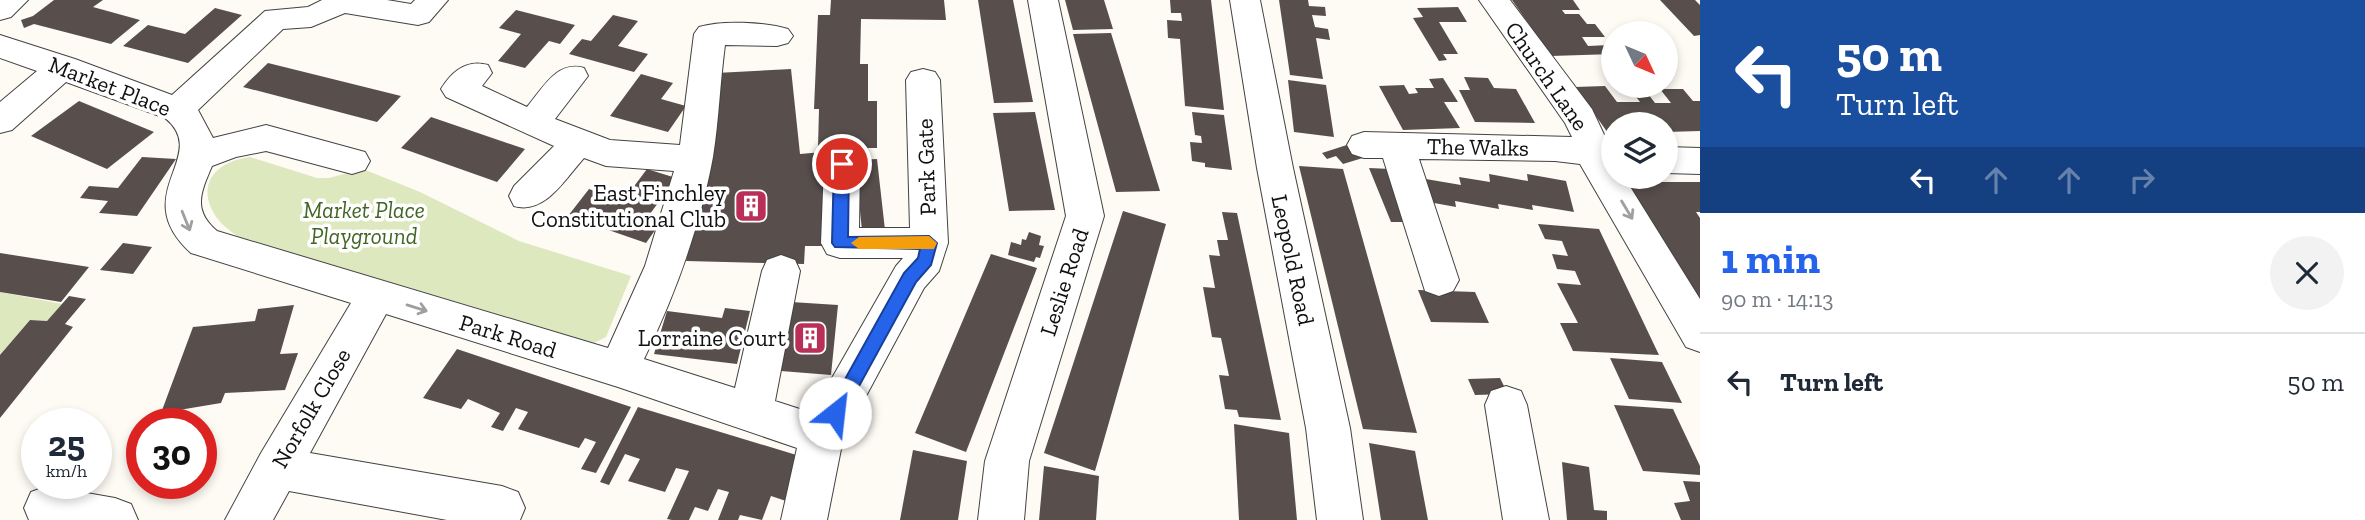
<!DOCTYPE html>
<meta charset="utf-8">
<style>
body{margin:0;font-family:"Zilla Slab",serif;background:#f2f2f3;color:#1f2937;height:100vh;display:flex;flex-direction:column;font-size:26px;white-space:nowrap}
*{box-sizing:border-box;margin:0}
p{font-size:23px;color:#747a83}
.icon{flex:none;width:38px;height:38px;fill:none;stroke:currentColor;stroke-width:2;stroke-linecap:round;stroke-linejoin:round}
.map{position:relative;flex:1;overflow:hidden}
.drawer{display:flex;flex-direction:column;background:#fff;width:665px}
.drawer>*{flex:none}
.hud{background:#1a4fa0;color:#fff;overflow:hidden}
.needle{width:46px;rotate:134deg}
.fabs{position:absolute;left:1601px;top:21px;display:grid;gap:14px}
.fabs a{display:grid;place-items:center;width:77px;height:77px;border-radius:50%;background:#fff;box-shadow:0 4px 10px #0003;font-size:35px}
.speed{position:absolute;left:21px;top:408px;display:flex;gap:14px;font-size:35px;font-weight:700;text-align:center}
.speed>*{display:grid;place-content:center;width:91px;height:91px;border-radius:50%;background:#fff;box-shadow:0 4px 10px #0003;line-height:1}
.speed small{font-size:18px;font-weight:400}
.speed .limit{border:10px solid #d22;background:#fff;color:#111}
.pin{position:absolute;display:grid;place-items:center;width:60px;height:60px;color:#fff;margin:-30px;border:4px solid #fff;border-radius:50%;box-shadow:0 2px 7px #0007}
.me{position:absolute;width:77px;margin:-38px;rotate:29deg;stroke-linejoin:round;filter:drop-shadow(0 0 5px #0008)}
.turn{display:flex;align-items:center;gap:24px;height:147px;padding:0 21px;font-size:32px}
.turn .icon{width:91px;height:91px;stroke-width:2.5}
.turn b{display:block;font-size:49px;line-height:60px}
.lanes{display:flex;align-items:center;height:66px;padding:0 21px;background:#0003;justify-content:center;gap:35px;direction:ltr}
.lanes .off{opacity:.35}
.round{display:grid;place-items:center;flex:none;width:74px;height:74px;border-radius:37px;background:#f2f2f3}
.overview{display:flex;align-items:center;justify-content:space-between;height:119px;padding:0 21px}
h1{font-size:42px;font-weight:700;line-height:52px;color:#2563eb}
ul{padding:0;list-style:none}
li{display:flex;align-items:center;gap:21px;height:98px;padding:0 21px;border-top:2px solid #e0e1e3}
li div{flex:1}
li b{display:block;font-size:26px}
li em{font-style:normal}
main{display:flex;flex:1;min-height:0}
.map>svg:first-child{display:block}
.green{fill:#dee8bf}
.building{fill:#584f4d}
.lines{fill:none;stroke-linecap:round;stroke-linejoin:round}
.minor-casing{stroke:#434343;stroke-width:2}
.minor{fill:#fff;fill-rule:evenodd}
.oneway{stroke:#9f9f9f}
.route{fill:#2563eb;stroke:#184099;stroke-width:2}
.slow{fill:#f59e0b}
.labels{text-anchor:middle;stroke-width:7;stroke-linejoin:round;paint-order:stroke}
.street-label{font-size:23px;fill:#101010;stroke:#fff}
.poi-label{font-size:23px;fill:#101010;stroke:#fff;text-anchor:end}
.park-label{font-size:23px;font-style:italic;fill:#416523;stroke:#fff}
</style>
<main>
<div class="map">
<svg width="1700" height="520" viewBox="0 0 1700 520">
<rect width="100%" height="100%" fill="#fefaf4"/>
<path class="green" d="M250,157l67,21h12l34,-9 57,23 99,49 112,35 -25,61 -16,8 -119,-39 -228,-67c-46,-24 -51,-74 7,-82z
M0,292l62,12 -15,17 -17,-1 -30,35z"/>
<path class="building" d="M54,0h49l-10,7 47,13 -29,24 -77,-20 -10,4 -3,-8 12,-4z
M831,0h113l2,20 -85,-1 -1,45h8v37h9v47h-59l1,-39h-5l4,-94h12z
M978,0h35l20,102 -39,1z
M1065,0h39l9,29 -40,1z
M1170,0h41l13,110 -39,-4 -5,-67 -12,-1 -1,-18 15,1 -1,-8h-10z
M1279,0h29l1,6 16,1 1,9 -14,-1 3,12 13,2 2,11 -14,-2 7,41 -33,-4z
M1512,0h61l7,10h-18l3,4h14l8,10h8l10,13h-23l6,9 22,-1 4,9 -63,2z
M1660,0h35l5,5v30l-6,1z
M1458,7l9,15h-28l19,32h-15l4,6 -8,1 -26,-43 10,-1 -6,-9z
M215,8l27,7 -54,48 -65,-17 25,-21 37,9z
M516,10l59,15 -15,19 -11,-3 -24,27 -27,-7 23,-27 -22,-6z
M613,15l25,6 -20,25 30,8 -14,18 -65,-18 13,-15 9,2z
M1111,33l49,158 -44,1 -43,-158z
M268,63l133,33 -24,26 -134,-35z
M791,69l9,85 23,-2 8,94h-26l-1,18 -118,-3 22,-96 8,-92z
M641,74l32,9 -12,16 25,7 -18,26 -58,-16z
M1464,77l24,1 6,10 22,1 19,34 -60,-1 -16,-32h11z
M1443,78l15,24h-14l16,26 -57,2 -24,-44 25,-1 5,9 9,-1 -3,-5h19l-5,-9z
M1288,80l38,5 8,52 -40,-5z
M1605,86l12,16h23l-12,-16h14l13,17h16l-11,-14h23l10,12h7v30l-34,1v-8h-52v9h-6l-33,-46z
M79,101l75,31 -47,37 -76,-33z
M1035,112l20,98 -46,1 -16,-98z
M1192,112l32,3 8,55 -27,-3v-4l-13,-2 -2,-19 12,1 -1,-7 -6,-1z
M431,117l94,32 -28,33 -96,-34z
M1353,143l13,14 -23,7 -7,-8 -9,3 -5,-6z
M142,157l34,2 -39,57 -38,-3 9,-12 -28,-3 9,-12 29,2z
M877,159l8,71 -23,1 -7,-71z
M1299,166l44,3 74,264 -54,-4z
M1369,168l22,1 23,53h-23z
M647,169l29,9 -26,36 13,5 -17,24 -78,-27 21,-27 34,12z
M1489,174l39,7 -1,-7 39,7 8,31 -42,-7 1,5 -35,-6 1,5 -44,-8 1,6 -33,-6 -3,-23 41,7 -2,-8 31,5z
M1624,182h76v30h-4l4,6v81h-6z
M1123,211l43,13 -71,247 -51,-18z
M1222,212l15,1 44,207 -42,-3 -2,-7 -12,-1 -6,-34 10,1 -8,-38 -9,-1 -9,-50 12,1 -6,-33 11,1 -3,-16h11z
M1538,224l61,5 60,126 -86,-4 -13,-28h18l-21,-40 24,2 -6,-14 -18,-2 -5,-15 16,2 -6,-15 -17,-2z
M1029,232l12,4 -2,9 5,1 -4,12 -4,-1 -2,5 -26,-7 3,-13 10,3 1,-6 4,1z
M123,243l29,4 -19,27 -33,-4z
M0,253l89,14 -28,35 -61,-10z
M991,254l46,14 -71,184 -51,-19z
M1418,290l57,2 14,31 -58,-1z
M69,296l17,3 -21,25 8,3 -73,91v-63l30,-35 17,1z
M791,302l47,3 -7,70 -50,-4z
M294,305l-14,49 18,-1 -13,37 -60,3 -4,10 -60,10 32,-86 62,-6 3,-12z
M725,308l25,3 -13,53 -83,-10 13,-43 55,7z
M457,349l174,58 -35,66 -15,-4 15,-27 -11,-4 -6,10 -61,-19 10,-17 -12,-4 -13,23 -12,-4 9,-14 -32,-14 -7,10 -38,-11z
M1610,358l52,4 20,41 -53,-4z
M1500,378l8,16 -33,1 -7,-16z
M1614,405l59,4 27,57v9l-57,-4z
M638,407l165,50 -17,44 -15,-5 -9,24 -22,-5 -2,5h-20l11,-28 -11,-3 -10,22 -13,-4 -6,13h-17l-5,-1 22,-48 -13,-3 -11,24 -37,-11 12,-22 -15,-5 -16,31 -9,-3z
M1234,424l55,9 8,87h-58z
M1369,443l46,8 13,69h-47z
M913,450l54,11 -9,59h-58z
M1562,462l27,5 5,43 13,1v9h-40z
M1044,466l55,10 -3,44h-57z
M1683,481l17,1v38h-19l-7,-17 16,-2z"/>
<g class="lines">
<defs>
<path id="minor" d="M0,0h28l-17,17 -11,3z
M322,0h65l24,4 4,-4h33l-19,22 -11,3 -73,-12 -34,14 -28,2 -85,81 15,28 53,-13 99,27 5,9 -5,9 -13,4 -86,-23 -30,6 -24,9c-11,26 -20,44 5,65l391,117 37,-82 29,-95 -68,-5 -22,-8c-19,21 -39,57 -70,48l-5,-10 5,-10 40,-40 -108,-49 -5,-8c11,-18 26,-30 47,-24l4,8 -10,13 45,21c16,-19 30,-47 57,-39l4,8 -33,43 55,21 70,5 14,-111 5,-7c23,-7 66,-5 89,2l5,7 -5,7 -11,3 -52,-1c-5,37 -6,75 -12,112 -13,70 -38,138 -69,202l91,29 27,-117 5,-11 14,-5 14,5 5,11 -25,130 37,12 84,-147 7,-8h-63l-13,-4 -6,-11 3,-79 5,-9 13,-4 13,4 5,9 -1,64h51l-4,-148 5,-8 12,-3 12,3 5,8 8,163 -9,28 -15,17 -81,151 -16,81h-46l16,-72 -179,-61 -232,-73 -76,139 192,33 16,6 7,16 -5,12h-73l-158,-29 -16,29h-48l36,-67 90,-150 -160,-50c-65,-59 21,-97 -26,-135l-99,-36 -54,48 -12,3v-31l37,-31 -37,-13v-23l75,24 97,36 93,-84 43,-4z
M1028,0h30l46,216 -75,245 -5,59h-46l7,-59 81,-245z
M1230,0h30l33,168 57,260 13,92h-46l-11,-92 -49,-260z
M1479,0h31l82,109 15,32 7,1v35h10l76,122v53l-14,-5 -106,-183 -25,-3 -136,-2 40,121 -6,11 -14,5 -14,-5 -42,-133h-19l-12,-4 -5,-9 5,-9 12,-4 208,5 -7,-14z
M1666,147l34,1v26l-34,-1z
M1506,386l15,5 6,14 22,115h-46l-18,-115 6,-14z
M47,486l68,12 16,6 7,16h-109l-5,-12 7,-16z"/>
</defs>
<use href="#minor" class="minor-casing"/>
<use href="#minor" class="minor"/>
</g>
<defs><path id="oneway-shaft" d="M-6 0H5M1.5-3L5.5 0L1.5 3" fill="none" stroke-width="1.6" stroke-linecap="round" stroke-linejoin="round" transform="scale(1.75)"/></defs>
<g class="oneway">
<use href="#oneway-shaft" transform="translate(1627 210) rotate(59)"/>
<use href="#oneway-shaft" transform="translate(186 221) rotate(68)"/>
<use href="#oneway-shaft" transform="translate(417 308) rotate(17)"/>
</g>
<path class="route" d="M842,158l7,6 -1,73 81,-1 8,7 -6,22 -15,17 -75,137 -6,2 -6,-2 -3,-6 3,-5 75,-135 14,-15 2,-9 -85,-2 -3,-4 2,-79z"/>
<path class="slow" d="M929,236l8,7 -3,6h-75l-8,-6 8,-6z"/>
<defs>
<symbol id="building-square" viewBox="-11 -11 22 22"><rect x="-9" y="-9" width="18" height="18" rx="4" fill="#b92f58" stroke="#fff"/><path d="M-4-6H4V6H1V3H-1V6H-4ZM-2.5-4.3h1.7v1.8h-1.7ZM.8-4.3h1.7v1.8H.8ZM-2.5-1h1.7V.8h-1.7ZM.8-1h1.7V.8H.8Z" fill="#fff"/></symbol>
</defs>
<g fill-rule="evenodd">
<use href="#building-square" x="732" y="187" width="38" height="38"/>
<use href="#building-square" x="791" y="319" width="38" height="38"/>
</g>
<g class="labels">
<g class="street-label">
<text transform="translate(1547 76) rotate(55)" y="8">Church Lane</text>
<text transform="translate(110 86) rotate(21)" y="8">Market Place</text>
<text transform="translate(1478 147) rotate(1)" y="8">The Walks</text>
<text transform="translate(926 167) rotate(-92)" y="8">Park Gate</text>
<text transform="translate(1293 260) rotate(78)" y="8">Leopold Road</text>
<text transform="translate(1064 282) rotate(-72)" y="8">Leslie Road</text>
<text transform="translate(508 336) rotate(17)" y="8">Park Road</text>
<text transform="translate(311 408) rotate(-60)" y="8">Norfolk Close</text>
</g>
<g class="poi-label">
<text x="726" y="201">East Finchley<tspan x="726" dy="26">Constitutional Club</tspan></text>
<text x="786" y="346">Lorraine Court</text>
</g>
<g class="park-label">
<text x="364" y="218">Market Place<tspan x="364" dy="26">Playground</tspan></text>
</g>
</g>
</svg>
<div class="fabs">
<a><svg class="needle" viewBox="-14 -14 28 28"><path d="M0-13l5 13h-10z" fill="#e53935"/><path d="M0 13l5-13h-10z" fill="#747a83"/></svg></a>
<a><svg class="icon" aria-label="layers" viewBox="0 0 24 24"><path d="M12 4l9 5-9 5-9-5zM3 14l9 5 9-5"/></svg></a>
</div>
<div class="speed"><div>25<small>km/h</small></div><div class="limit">30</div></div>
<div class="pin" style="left:842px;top:164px;background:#d93025"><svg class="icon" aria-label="arrive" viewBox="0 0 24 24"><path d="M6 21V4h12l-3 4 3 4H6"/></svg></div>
<svg class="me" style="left:835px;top:413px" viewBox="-20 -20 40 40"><circle r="19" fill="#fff"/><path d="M0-13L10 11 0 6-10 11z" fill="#2563eb"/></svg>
</div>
<section class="drawer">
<div class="hud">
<div class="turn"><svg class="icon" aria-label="left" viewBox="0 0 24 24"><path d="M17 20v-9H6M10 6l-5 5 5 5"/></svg><div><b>50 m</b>Turn left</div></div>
<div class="lanes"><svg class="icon" aria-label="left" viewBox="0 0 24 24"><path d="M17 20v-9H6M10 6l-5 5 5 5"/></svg><svg class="icon off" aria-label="ahead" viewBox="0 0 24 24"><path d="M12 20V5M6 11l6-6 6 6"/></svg><svg class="icon off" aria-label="ahead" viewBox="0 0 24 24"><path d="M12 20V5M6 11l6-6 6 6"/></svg><svg class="icon off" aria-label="right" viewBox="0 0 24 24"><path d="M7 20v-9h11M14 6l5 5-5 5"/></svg></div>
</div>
<div class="overview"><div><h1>1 min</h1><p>90 m · 14:13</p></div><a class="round"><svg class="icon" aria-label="close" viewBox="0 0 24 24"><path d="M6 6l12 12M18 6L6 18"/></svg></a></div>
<ul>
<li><svg class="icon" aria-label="left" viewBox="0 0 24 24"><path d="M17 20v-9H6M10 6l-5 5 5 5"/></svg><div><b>Turn left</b></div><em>50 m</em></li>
</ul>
</section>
</main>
